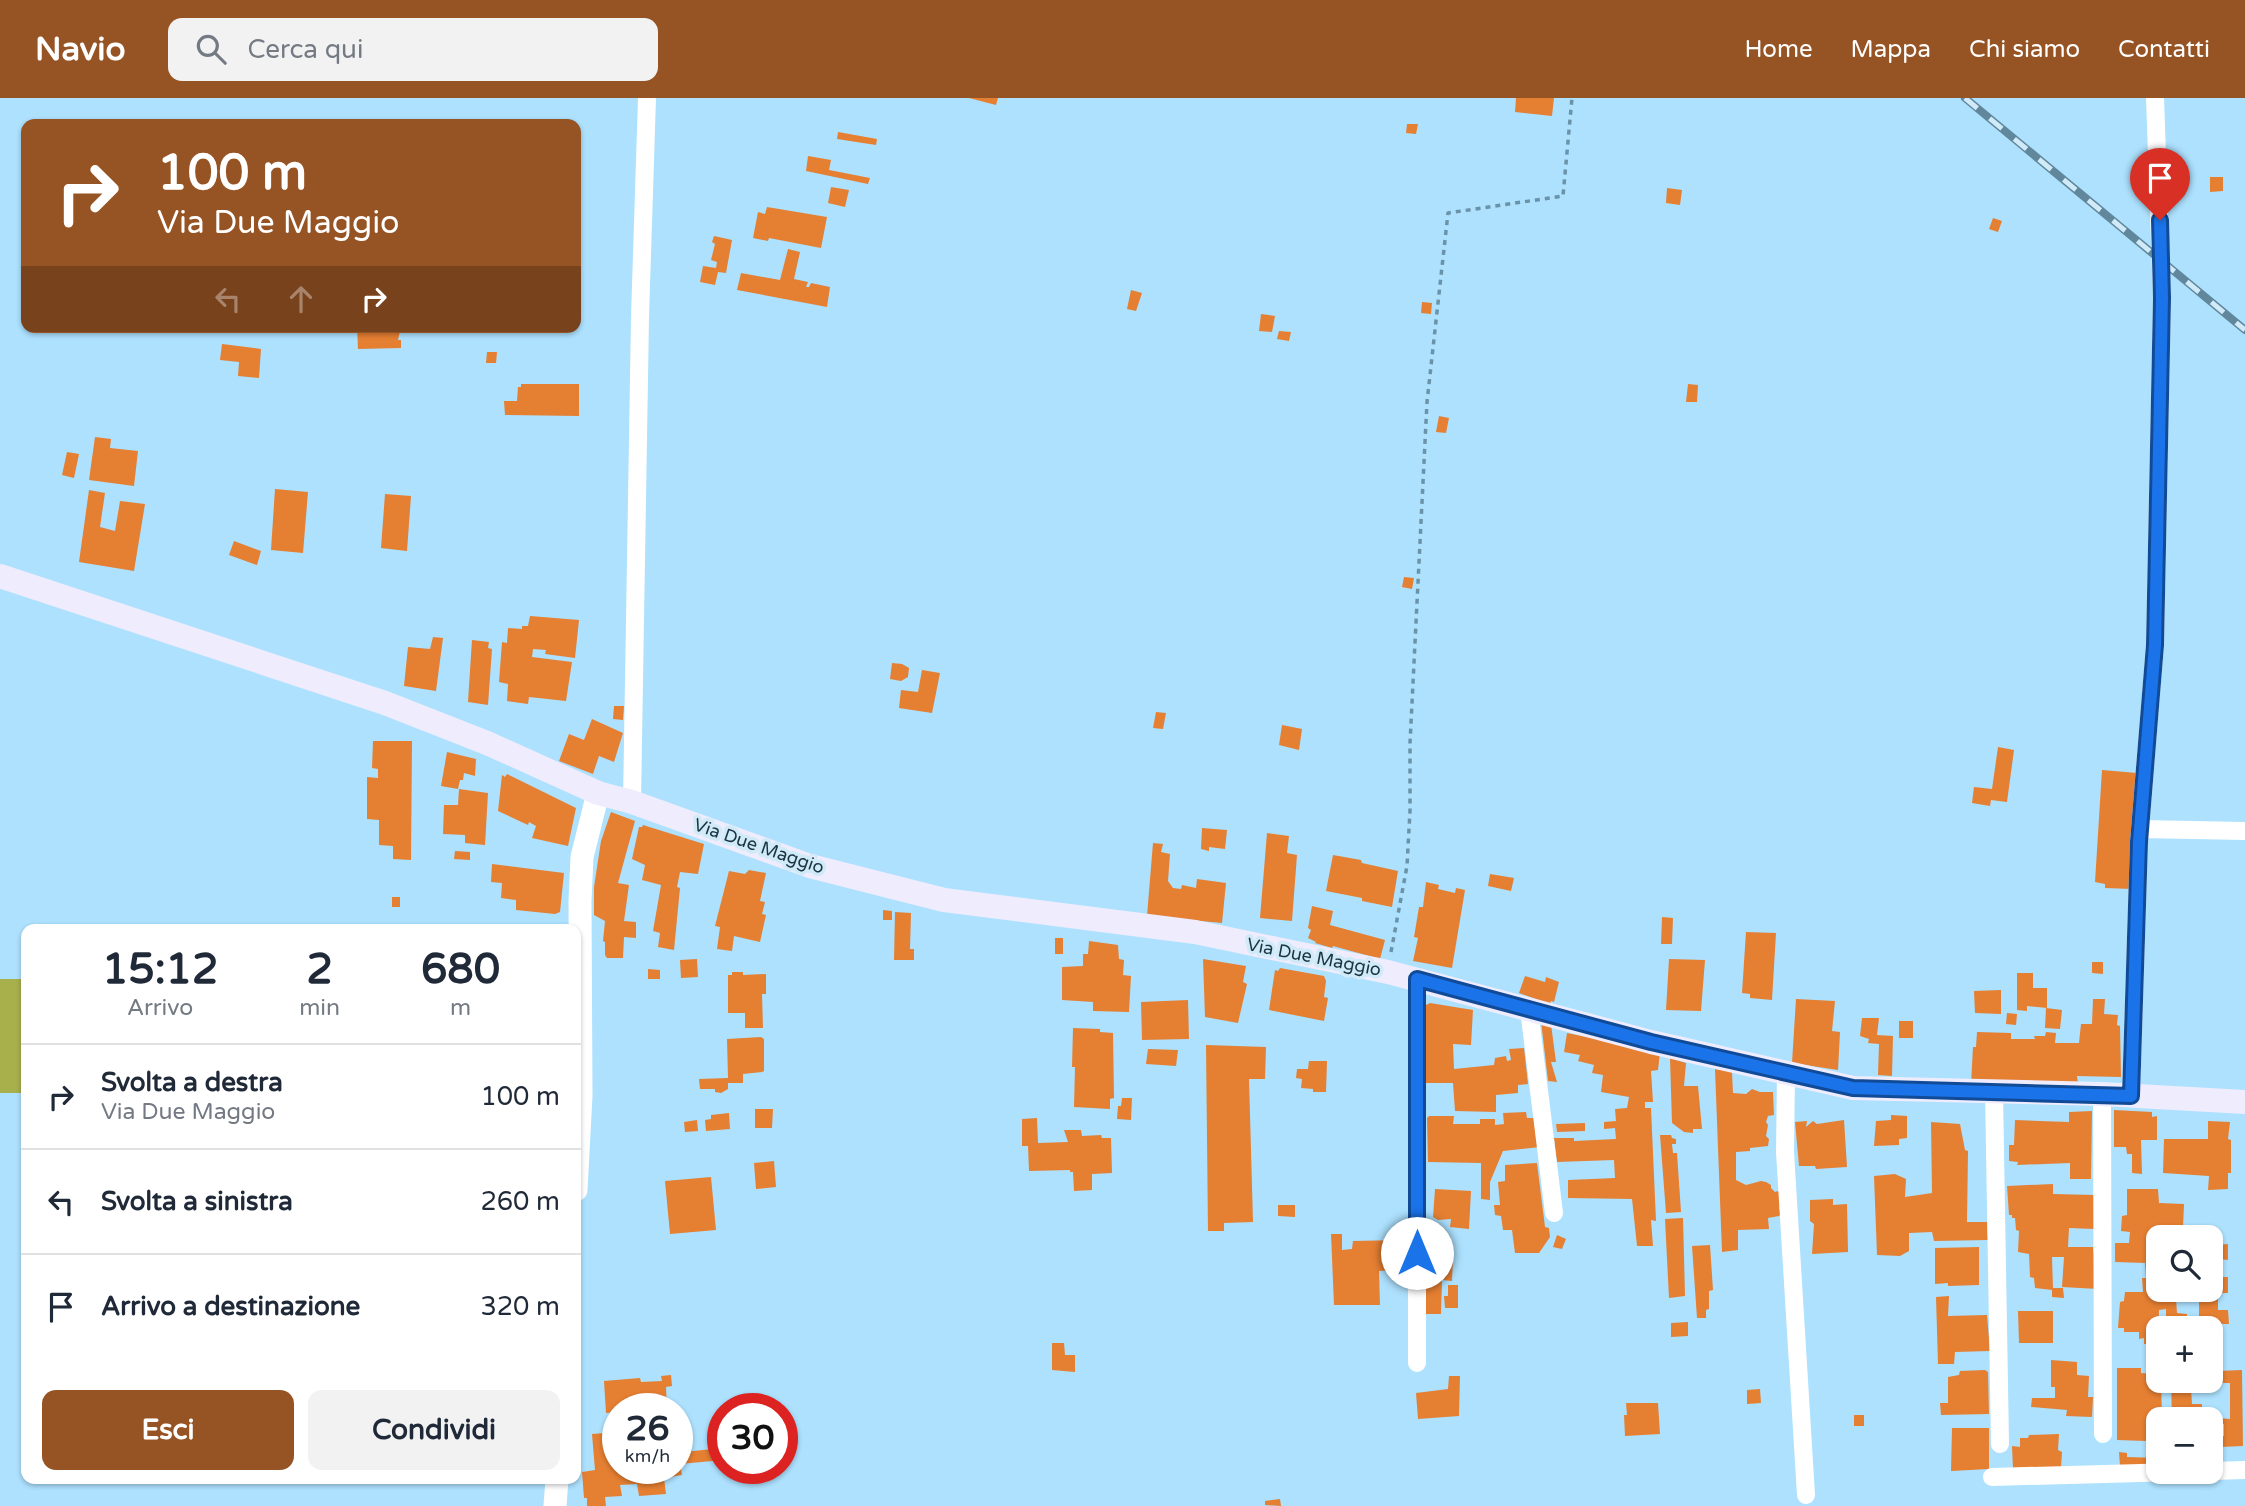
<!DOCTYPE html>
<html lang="it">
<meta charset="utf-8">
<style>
body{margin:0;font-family:"Varela Round",sans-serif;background:#f2f2f3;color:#1f2937;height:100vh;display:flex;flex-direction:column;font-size:26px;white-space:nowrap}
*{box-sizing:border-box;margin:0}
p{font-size:23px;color:#747a83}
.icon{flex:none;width:38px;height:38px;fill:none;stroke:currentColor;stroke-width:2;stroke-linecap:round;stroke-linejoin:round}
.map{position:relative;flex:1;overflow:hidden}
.sheet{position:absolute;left:21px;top:826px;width:560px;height:560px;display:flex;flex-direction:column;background:#fff;border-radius:14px;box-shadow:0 2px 5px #0004}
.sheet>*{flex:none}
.banner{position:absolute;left:21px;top:21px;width:560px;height:214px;border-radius:14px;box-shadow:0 2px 5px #0004;background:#965323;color:#fff;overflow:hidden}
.controls{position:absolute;left:2146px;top:1127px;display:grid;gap:14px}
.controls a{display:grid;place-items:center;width:77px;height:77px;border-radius:14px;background:#fff;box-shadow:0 2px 5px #0004;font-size:35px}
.speed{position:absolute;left:602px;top:1295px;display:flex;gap:14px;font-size:35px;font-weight:700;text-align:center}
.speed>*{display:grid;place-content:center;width:91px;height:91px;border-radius:50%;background:#fff;box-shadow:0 2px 5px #0004;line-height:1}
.speed small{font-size:18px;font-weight:400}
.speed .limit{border:10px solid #d22;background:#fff;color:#111}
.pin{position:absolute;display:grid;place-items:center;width:60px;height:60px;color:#fff;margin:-72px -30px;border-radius:50% 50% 50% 0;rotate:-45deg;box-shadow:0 0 7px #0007}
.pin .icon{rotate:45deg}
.me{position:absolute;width:77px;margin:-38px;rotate:0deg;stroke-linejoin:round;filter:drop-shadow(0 0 5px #0008)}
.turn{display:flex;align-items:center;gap:24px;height:147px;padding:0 21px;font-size:32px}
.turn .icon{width:91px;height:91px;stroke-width:2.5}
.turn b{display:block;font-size:49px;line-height:60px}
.lanes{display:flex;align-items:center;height:66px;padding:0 21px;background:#0003;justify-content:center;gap:35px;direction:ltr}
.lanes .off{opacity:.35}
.eta{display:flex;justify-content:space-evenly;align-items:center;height:119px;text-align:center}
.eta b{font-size:42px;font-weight:700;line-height:49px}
.action{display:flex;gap:14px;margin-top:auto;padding:14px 21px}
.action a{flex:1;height:80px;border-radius:14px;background:#965323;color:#fff;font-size:28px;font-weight:700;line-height:80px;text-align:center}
.action a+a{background:#f2f2f3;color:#1f2937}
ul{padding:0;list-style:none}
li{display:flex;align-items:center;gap:21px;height:105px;padding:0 21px;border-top:2px solid #e0e1e3}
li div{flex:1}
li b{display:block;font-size:26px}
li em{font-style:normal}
header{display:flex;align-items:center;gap:42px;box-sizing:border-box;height:98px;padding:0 35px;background:#965323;color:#fff}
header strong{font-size:33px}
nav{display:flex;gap:38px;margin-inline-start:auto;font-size:24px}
.search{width:490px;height:63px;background:#f2f2f3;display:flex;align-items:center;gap:18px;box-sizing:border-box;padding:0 24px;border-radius:14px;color:#747a83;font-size:26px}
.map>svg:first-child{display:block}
.green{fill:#a8b04b}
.building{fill:#e57f32}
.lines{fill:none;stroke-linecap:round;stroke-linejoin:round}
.path{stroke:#6a93a9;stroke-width:3.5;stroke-dasharray:5 5;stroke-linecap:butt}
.minor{stroke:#fff;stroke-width:18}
.tertiary{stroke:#fff;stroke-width:23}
.secondary{stroke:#efecfe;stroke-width:24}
.rail-casing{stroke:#60879c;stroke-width:8}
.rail{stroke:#d1eaf8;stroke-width:5;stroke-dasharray:16;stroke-linecap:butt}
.route-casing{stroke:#114b97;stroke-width:18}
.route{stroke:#1a73e8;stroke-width:12}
.labels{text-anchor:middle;stroke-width:7;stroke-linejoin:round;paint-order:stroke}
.street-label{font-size:18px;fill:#193442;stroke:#d1eaf8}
</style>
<header>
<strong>Navio</strong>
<div class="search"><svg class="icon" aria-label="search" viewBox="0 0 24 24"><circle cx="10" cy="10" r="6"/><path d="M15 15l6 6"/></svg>Cerca qui</div>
<nav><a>Home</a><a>Mappa</a><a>Chi siamo</a><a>Contatti</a></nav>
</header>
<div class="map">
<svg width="2245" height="1408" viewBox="0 0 2245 1408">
<rect width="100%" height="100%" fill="#ade1fe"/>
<path class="green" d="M0,881h26v114h-26z"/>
<path class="building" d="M969,0h29l-2,7z
M1516,0h38l-2,18 -37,-4z
M1407,26h11l-2,10 -10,-1z
M838,34l39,7 -1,6 -39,-6z
M808,58l23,4 -2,10 41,8 -2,6 -62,-13z
M2210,79h13v14l-13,1z
M831,89l18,3 -4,17 -17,-4z
M1667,90l15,2 -2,15 -14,-2z
M767,109l60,10 -6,31 -52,-10 -1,3 -15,-3 5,-26 7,2z
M1993,120l9,3 -4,11 -9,-3z
M714,138l18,4 -6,33 -8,-1 -3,13 -15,-3 3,-16 13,2 1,-6 -6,-2 4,-16 -3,-2z
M788,151l12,3 -6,27 14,3 -2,5h3l2,-4 19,4 -3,20 -90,-17 4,-17 39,7z
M1131,192l11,3 -6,18 -9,-2z
M1422,204l10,1 -1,11 -10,-1z
M1261,216l14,2 -3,16 -13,-1z
M357,229h44l-3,13h3v8l-43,1z
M1279,233l12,1 -2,9 -12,-2z
M222,246l39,5 -2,29 -21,-2 1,-14 -19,-2z
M487,254h10l-1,11h-10z
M521,286h58v32l-74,-1 -1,-14h13l1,-14h3z
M1688,286l10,1 -1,17h-11z
M1439,318l10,2 -3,15 -10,-1z
M95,339l16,2 -1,9 28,3 -4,35 -45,-6z
M67,354l12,2 -5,24 -12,-3z
M275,391l33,3 -5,61 -32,-3z
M89,392l16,3 -5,34 15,4 5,-30 25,3 -11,67 -55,-9z
M385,396l26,2 -4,55 -26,-3z
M234,443l27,10 -4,14 -28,-10z
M1404,479l10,1 -2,11 -10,-2z
M530,518l49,4 -4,38 -30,-4 1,-4 -13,-1 -1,8 40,5 -6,39 -37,-4 -1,7 -21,-3 1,-17 -9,-2 3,-40 5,1 1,-15 14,1v-3h6z
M433,539l10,1 -7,53 -32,-5 4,-39 22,2z
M472,542l17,2 -1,6 4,1 -4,56 -20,-3z
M892,565l10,1 7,4 -1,9 -7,4 -11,-2z
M922,572l18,3 -8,40 -33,-5 2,-18 17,2z
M614,608h10l-1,14 -10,-1z
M1156,614l10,1 -3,16 -10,-1z
M592,621l31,14 -9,29 -15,-6 -6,18 -34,-13 10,-27 15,6z
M1282,627l20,4 -3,21 -20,-5z
M373,643h39l-1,119 -18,-1v-13l-14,-1v-25l-12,-1v-42l11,1v-9l-6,-1z
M1998,649l16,3 -7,52 -16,-2 -1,6 -18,-3 2,-16 18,2z
M447,654l29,7 -1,17 -11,-3 -1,7h-3l-2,9 -17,-3z
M2102,672l35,3 -5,116 -27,-1v-4l-10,-2z
M507,676l69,34 -8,38 -36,-8 4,-12 -7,-4 -1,3 -30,-14 4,-36 3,2z
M459,691l29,4 -3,52 -20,-2v-8l-22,-1 1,-29h14z
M611,714l24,9 -17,62 11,2 -5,36 12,1v16l-12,-1 -1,21h-16l-2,-3v-13l-2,-1 2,-20 -11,-6v-28l7,-46z
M643,727l61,19 -6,30 -18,-2 -3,15 3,1 -6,62 -16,-3 2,-14 -7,-2 8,-46 -19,-5 3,-15 -13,-6 7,-32h3z
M1202,730l25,2 -2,19 -16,-2v4l-8,-2z
M1267,735l22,3 -2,17 10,2 -5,66 -32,-3z
M1153,745l10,1 -2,8 9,2 -2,27 5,7 8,1 1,-4 14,3 1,-9 29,4 -4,40 -75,-7z
M455,753l15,1v8l-16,-1z
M1333,757l28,5 1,3 36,8 -6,36 -30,-6v-3l-36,-7z
M492,766l72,9 -4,39 -5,2 -39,-4v-10l-15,-2 1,-15 -11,-1z
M749,772l17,3 -6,28 5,1 -3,12 4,1 -6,27 -26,-6 -2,15 -15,-2 3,-22 -5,-1 14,-55 16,3z
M1490,776l24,4 -3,13 -23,-5z
M1426,784l13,3 -1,4 17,4 1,-5 9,2 -13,78 -39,-7 5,-23 -4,-1 5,-30h4z
M392,799h8v10h-8z
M1312,808l21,5 -3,14 55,15 -5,19 -47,-13 -1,2 -17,-5 1,-1 -8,-4 3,-8 -3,-2z
M883,812l9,1v9h-9z
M895,814l16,1 -1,36h4v11h-20z
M1662,819l11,1 -1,26h-11z
M1746,834l30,1 -4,67 -22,-2v-4l-8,-1z
M1055,840h8v16h-8z
M1089,843l29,4 1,14 5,1 -1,15 8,1 -2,36 -36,-1v-9l-31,-2v-33l21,-1v-12h5z
M697,861l1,18 -17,1 -1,-18z
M1203,861l43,7 -3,16 4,2 -9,39 -33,-6z
M1669,861l36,1 -4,51 -35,-1z
M2092,864h11v12l-11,-1z
M1280,870l44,8 2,5 -2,16 4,1 -4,23 -55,-11 6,-40 3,1z
M648,871l12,1v9h-12z
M732,874h11v3l23,-1v20h-4l1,34h-18v-15h-17v-38h4z
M2017,875h16v15h14v20l-20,-2v5l-10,-1z
M1525,878l20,6 1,-5 13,5 -5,20 -3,-1 -1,3 -31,-11z
M2001,892v24l-26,-1 -1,-22z
M1796,901l39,2 -3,30 8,1 -2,38 -46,-7z
M2093,901h12l-1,15 14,1 -1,10 3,1 1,51 -44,-1 1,8h-107l2,-37h3l1,-15 34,1v6h24l-1,-3h11l1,-4 10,1 -1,10h24l2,-19h11z
M1188,902l1,39 -47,1 -1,-38z
M1430,905l43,7 -2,35 -18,-1 1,25 40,-4 1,-7 11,-2 1,5 4,-1 -2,-11 15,-1 4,36 -10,1v8l-22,2v17l-41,-1 -2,-28h-27v-78z
M2046,910l16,2 -2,19 -15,-1z
M2007,915l10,1 -1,11 -10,-1z
M1862,920h17l-2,17 16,1 -1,40 -14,-1 1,-31 -11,-1 1,-4 -9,-3z
M1541,923l10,3 5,38h-5l6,20 -9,-1z
M1899,923h14v17h-14z
M1073,930l27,1v3l13,1 1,65 -4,1v10l-36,-2 1,-40h-3z
M1567,935l93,19 -2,18 -7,1 2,31h-8v6h6l5,113 -5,-1 2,26h-16l-5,-47 -64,-1v-18l47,-2 -1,-18 -57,2 -3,-24h20v3l42,-2 -1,-11 -11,1v-7l12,-1 -1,-12 12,-1 2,-11 -28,-5 2,-17 -11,-2 2,-8 -16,-4 2,-6 -16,-3z
M761,939l3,2v32l-2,1 -19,2v9h-15v6l-7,4 -6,-1v-3h-15l-1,-10 29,-1 -1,-39z
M1206,947l60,2 -1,32h-16l4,143 -29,1v8h-16z
M1148,951l30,1 -2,16 -30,-2z
M1670,960l16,5 -2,23h14l4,43h-9v4l-9,-1 -12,-9z
M1309,963h18l-1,31h-13v-3l-12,-1 1,-9 -6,-1 1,-9h11z
M1715,971l17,3 1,21 13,1 6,-5 8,3h13l1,23 -6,1 -2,6 2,3 -2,11 3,3 -1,7 -18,2v3l-14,1v28l10,5 15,-4 5,1 5,3v3l4,4 3,-1 3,4 1,6 -3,7 3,5 -3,3 -11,2 1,11 -31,1v20l-16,2z
M1122,1000h10l-1,22 -14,-1 1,-13h3z
M755,1011h18l-1,19h-17z
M2114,1012l38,2v5l5,-1v24h-16l1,34 -10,-1v-19h-5l-1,-7h-12z
M2092,1013l-1,68h-21v-16l-53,2 1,-3 -9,-1v-16h5l1,-25 54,2v-10z
M1526,1014l1,6h12l1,29 -37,4 -13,31v18l-9,-1v-36l-53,-1 -1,-44 2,-2h25l-1,8h27v-5h15v6l9,-1 -1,-11z
M729,1015l1,16 -24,2 -1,-11 6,-1v-4z
M1891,1017l16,1v22l-8,1v6l-25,1 2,-25 15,-1z
M1037,1020l1,25 30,-1 -4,-12h17l1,6 19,-1 1,3h9l1,35 -20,1v16l-18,1 -1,-19h-3v-2l-41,1 -1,-25h-6v-27z
M697,1022l1,11 -13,1 -1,-10z
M1844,1022l3,47 -31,2 -1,-3h-16l-4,-44 12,-1 -1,6 7,-6 4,3z
M2208,1023l22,1 -2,17 3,1v33h-3v16l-20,1 1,-14 -46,-3 1,-34h44z
M1931,1024l29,2 5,26 3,1 -1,71h20l1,18 -54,1 -2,-9 -23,1v18l-9,5 -23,-1 -3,-79 21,-2 11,5 -1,18 27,-4z
M1585,1025v8l-28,1 -1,-8z
M1660,1037h11l1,3 4,1v5h-4l1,9h4l4,59 -15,1z
M774,1063l2,26 -20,2 -2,-26z
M1537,1065l8,64 4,1 1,9 -11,16h-24l-3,-23h-9l-2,-14 -6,-1 -1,-10h6l-2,-23 7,-1v-16z
M711,1079l5,53 -46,4 -5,-53z
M2053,1086v10l42,1 -1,34 -25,-1 -1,19h25l5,42 -36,-2 2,-30h-12l1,31h10l1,10 -12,-1v-7l-17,-2 -1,-10 -4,-1 -1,-23 -11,-2 1,-21 -3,-1 -1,-12h-3v-3h-3l-2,-29z
M1435,1091l36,2 -2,38 -19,-2 1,-8 -13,1 -5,-3z
M2127,1091h31l1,14 25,1 -1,23h-14v10h-11v53h27v8l-9,1 1,14 10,1v9l-21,-1v-13l-7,1 -1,34h-14v-6l-5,1v-7h-15v-4h-6l2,-26 4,-1 1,-9h18l-1,-14h4l-1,-15 -30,-1v-19h14l1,-11 -9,-1 1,-15 5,-1z
M1833,1101v6l14,-1 1,48 -36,2 2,-30 -4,-3v-21z
M1278,1107h17v12l-17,-1z
M1683,1120l2,78 -16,2 -4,-79z
M2198,1129h19l-1,18 12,-1v16l-10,-1 -1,18h11v16h-10v17h10l1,14h-30v-34h11v-53h-12z
M1331,1136h11v16l10,-1 1,-8 48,-1 -1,30 -21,1 1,34h-46z
M1557,1137l9,4 -4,10 -9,-2z
M1710,1147l3,45 -4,1v18l-3,1v8h-9l-5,-72z
M1979,1149v38l-31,1v-3l-13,1v-36z
M1420,1150h18v8l15,1 -1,24 -10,-1 -1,34h-21z
M1448,1187h10v23h-13l-1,-12h4z
M1949,1198l-1,20 39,-1 3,36 -35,1 -1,12h-16l-2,-67z
M2018,1213h35v32h-34z
M1688,1224v14l-17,1v-14z
M1052,1245h12l1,12h10v17l-23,-2z
M2051,1262l26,2v13l12,1 -1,21h5l-1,20 -26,-1 1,-6 -36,-3 1,-9h23v-11h-4z
M2117,1270h24v5l12,1v5l8,2 1,38h-4v29h-12v-7l-29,-1z
M1985,1272l3,2 1,42 -48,1 -1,-12h8v-26l11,-2 1,-4z
M2242,1272l1,76 -22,1 -1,-11h4v-12h-5l-1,-6 12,1v-36h-12l-1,-12z
M671,1277l1,11 -6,1 1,22h-49v3l-12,1 -2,-32 36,-3 1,4 21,-1 -1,-5z
M1449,1278h11l-1,40 -41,3 -2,-26 32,-4z
M2171,1283h30v7h-10l1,16h10v15h-30z
M1760,1291l1,14 -14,1v-14z
M1626,1305h32l2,31 -35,2 -1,-21h3z
M1854,1317h10v11h-10z
M1952,1330h37v41l-38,2z
M618,1334v36h59v-26h5l1,10 40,-4v12l-43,4 2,11 -18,3 2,16 -27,2 -2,-12 -17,1 2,11 -17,1 1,9h-19v-8h-3l-2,-26 13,-2 -3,-36z
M2059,1336l-1,16 4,2 -1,16 -48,1 -1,-23 8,1v-9h8l1,-3z
M2119,1354l8,1v4l31,1v8h-38z
M1280,1401l1,7 -16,-1v-4z"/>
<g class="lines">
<path class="path" d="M1391,854l16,-86 3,-55v-68l17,-341 21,-189 115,-17 9,-98"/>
<path class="minor" d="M632,704l8,-485 7,-219
M2140,731l105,2
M1529,911l25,204
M1786,975l-1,79 21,343
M1994,993l6,353
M2102,996l1,340
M2131,998l8,-254 16,-197 7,-348 -7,-199
M1417,1265v-384
M2210,1373l35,-1
M1992,1379l185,-5"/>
<path class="tertiary" d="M576,1092l5,-94 -1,-195 2,-44 16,-64
M555,1408l2,-27"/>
<path class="secondary" d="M0,478l385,127 102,40 111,50 34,9 178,64 134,34 251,32 193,40 263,70 202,46 249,6 143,8"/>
<defs>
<path id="rail" d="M1965,0l280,232"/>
</defs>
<use href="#rail" class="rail-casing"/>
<use href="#rail" class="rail"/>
</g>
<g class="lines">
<defs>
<path id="route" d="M1417,1155v-274l234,63 202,46 278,8 8,-254 16,-197 7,-347 -2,-78"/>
</defs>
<use href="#route" class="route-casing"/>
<use href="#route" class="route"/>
</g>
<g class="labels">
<g class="street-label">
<text transform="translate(759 748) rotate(19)" y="6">Via Due Maggio</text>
<text transform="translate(1314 859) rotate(11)" y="6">Via Due Maggio</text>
</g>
</g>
</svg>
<div class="controls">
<a><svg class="icon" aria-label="search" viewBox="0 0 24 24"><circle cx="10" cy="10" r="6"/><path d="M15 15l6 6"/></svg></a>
<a>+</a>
<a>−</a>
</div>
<div class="speed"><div>26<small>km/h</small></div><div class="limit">30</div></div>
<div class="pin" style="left:2160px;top:122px;background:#d93025"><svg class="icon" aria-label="arrive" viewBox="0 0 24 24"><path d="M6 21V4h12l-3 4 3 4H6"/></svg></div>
<svg class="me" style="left:1417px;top:1155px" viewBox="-20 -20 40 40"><circle r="19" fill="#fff"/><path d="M0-13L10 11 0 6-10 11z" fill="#1a73e8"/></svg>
<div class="banner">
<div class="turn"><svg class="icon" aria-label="right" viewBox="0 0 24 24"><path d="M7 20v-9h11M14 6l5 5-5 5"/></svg><div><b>100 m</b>Via Due Maggio</div></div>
<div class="lanes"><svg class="icon off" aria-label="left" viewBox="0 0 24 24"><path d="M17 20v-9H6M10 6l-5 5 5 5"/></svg><svg class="icon off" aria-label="ahead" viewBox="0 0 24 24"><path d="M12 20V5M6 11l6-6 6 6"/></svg><svg class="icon" aria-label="right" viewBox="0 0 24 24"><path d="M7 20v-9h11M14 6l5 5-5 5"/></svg></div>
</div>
<section class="sheet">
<div class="eta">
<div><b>15:12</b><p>Arrivo</p></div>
<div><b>2</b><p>min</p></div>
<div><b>680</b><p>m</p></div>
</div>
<ul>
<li><svg class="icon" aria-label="right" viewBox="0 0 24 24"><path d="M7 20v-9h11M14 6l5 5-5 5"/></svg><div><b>Svolta a destra</b><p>Via Due Maggio</p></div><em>100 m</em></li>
<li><svg class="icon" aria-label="left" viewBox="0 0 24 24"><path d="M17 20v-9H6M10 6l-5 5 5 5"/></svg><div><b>Svolta a sinistra</b></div><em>260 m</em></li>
<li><svg class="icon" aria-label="arrive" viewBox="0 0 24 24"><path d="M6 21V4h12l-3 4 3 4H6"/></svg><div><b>Arrivo a destinazione</b></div><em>320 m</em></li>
</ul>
<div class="action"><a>Esci</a><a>Condividi</a></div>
</section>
</div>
